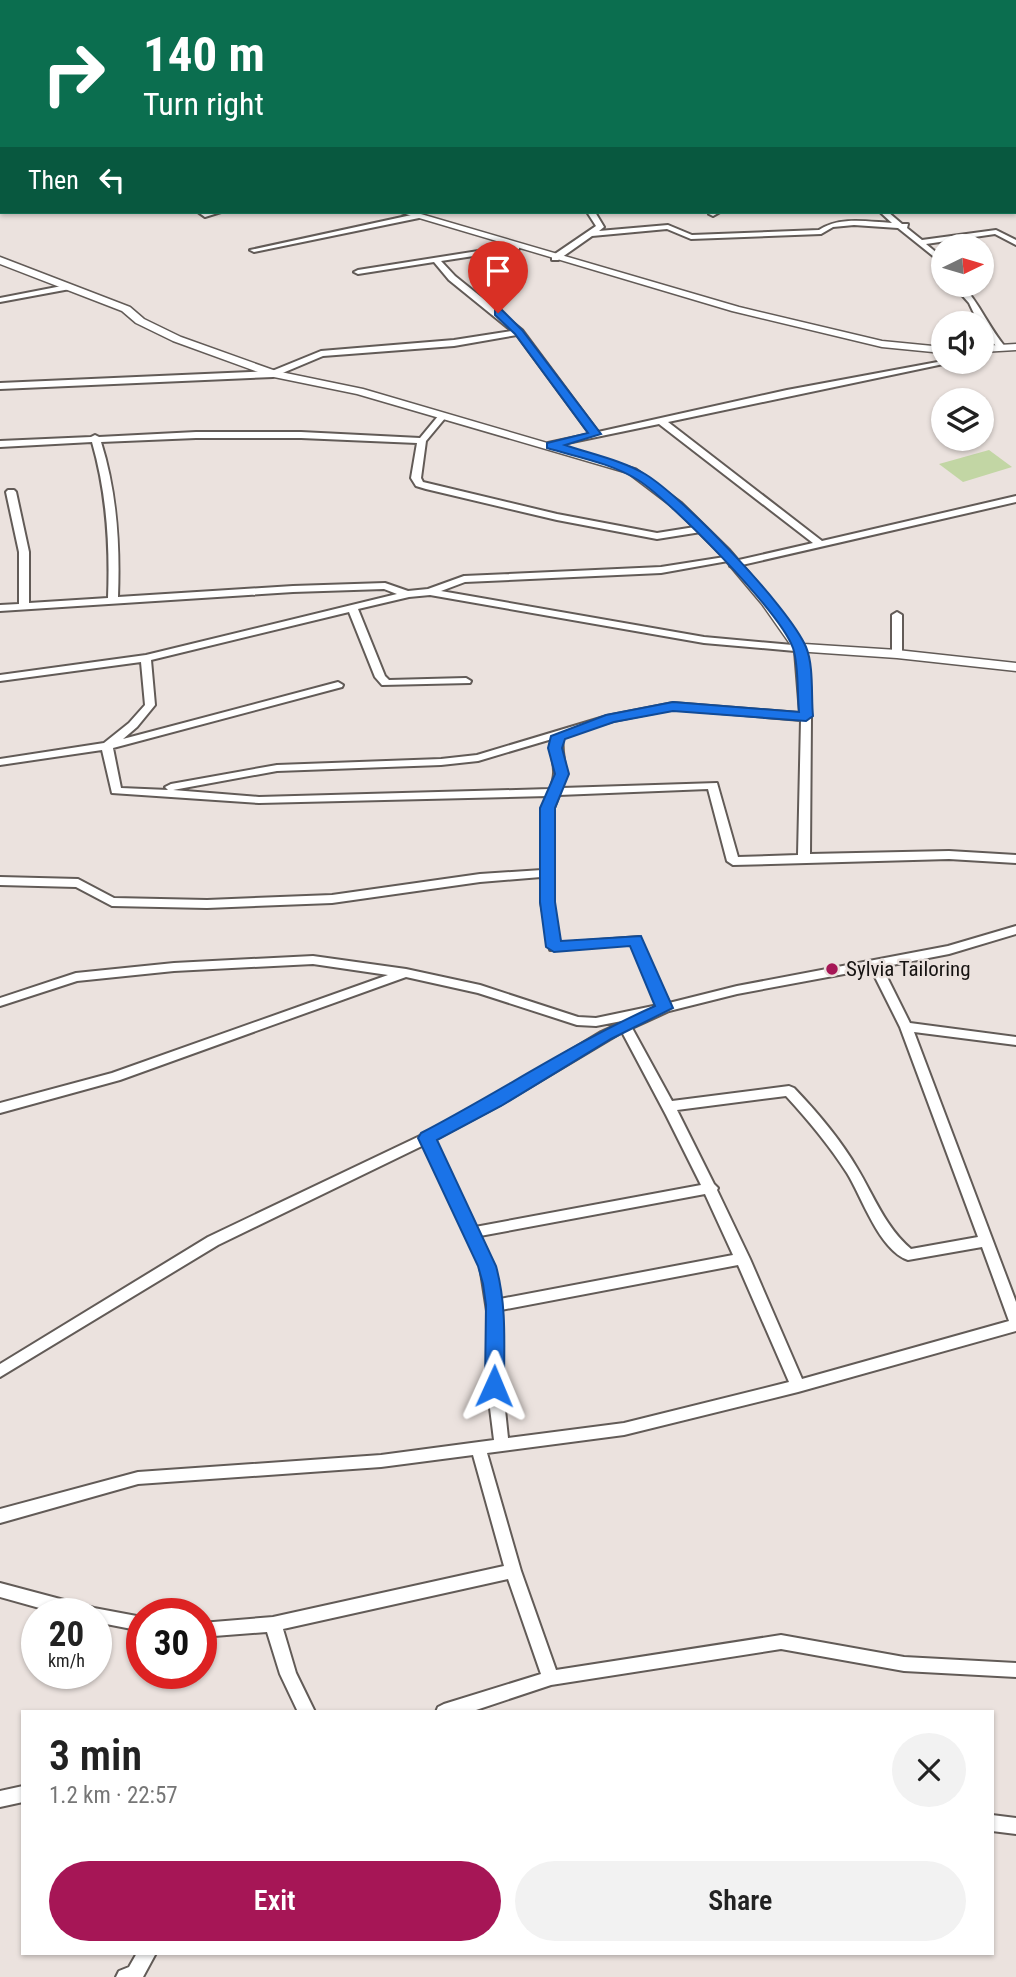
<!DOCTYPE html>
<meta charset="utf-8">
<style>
body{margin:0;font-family:"Roboto Condensed",sans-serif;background:#f2f2f2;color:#222;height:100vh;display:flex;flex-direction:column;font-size:26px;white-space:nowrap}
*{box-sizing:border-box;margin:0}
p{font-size:23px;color:#767676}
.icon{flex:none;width:38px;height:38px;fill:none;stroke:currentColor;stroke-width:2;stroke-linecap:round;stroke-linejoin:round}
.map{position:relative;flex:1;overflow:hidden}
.panel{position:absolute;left:21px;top:1710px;width:973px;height:245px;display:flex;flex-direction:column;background:#fff;border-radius:0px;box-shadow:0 2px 5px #0004}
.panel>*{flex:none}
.guide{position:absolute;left:0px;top:0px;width:1017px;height:214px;box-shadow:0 2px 5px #0004;background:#0b6e4f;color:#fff;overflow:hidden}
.needle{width:46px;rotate:85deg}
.tools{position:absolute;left:931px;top:234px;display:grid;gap:14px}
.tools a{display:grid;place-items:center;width:63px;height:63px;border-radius:50%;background:#fff;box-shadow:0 2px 5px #0004;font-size:35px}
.speed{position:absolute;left:21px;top:1598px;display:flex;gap:14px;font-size:35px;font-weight:700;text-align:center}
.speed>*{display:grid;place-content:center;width:91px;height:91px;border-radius:50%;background:#fff;box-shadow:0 2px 5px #0004;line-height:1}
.speed small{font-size:18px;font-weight:400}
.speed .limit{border:10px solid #d22;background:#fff;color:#111}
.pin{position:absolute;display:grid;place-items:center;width:60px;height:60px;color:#fff;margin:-72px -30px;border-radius:50% 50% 50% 0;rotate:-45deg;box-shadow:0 0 7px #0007}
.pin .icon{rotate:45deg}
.me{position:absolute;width:77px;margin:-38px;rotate:1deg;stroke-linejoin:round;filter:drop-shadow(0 0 5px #0008)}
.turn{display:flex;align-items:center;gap:24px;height:147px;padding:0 28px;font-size:32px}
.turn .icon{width:91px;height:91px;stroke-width:2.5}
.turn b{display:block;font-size:49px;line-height:60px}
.then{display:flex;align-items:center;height:66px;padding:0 28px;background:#0003;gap:14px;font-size:26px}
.round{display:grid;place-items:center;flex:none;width:74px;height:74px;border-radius:37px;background:#f2f2f2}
.overview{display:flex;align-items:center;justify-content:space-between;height:119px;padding:0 28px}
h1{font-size:42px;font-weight:600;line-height:52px}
.cta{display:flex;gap:14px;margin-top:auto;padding:14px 28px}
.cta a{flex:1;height:80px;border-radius:42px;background:#a61656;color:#fff;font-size:28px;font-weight:600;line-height:80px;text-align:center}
.cta a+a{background:#f2f2f2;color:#222}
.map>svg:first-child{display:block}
.green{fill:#c2d6a4}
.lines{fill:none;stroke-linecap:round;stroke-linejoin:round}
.minor-casing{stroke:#625b57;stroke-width:4}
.tertiary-casing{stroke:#625b57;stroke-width:3}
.minor{fill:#fff;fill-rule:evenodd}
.tertiary{fill:#fff;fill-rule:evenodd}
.route{fill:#1a73e8;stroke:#114b97;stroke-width:2}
.poi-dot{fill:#a61656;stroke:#ebe2de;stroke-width:2.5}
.labels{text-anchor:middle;stroke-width:5;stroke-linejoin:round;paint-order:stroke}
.poi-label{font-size:21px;fill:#161312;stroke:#ebe2de;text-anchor:start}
</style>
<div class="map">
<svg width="1016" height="1977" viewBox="0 0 1016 1977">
<rect width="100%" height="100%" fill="#ebe2de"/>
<path class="green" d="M989,450l23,17 -49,15 -24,-18z"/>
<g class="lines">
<defs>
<path id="minor" d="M269,0h7l2,2h-8z
M293,0h11l-14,2z
M445,0h7l1,2h-7z
M490,0h6l1,2h-6z
M645,0h7l2,2h-8z
M805,0h7l2,2h-8z
M984,0h8l2,2h-8z
M1015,12h1v4h-1z
M0,70h2v4h-2z
M1015,73h1v4h-1z
M0,92h2v4h-2z
M1015,151h1v5h-1z
M198,212h23l-16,5z
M587,212h8l9,15 -5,4 69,-6 24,10 127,-5c21,-14 50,-8 73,-7l-12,-11h8l14,12h6l-1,4 15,12 74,-10 20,10v5l-21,-11 -69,10 17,14v6l-45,-36 -44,-3 -21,2 -12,7 -130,5 -24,-10 -75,7 -34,24h-6v-4l44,-30z
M711,212h9l-7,4 -4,-2z
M416,214h3v4l-165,34 -4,-2z
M516,245h3v4l-78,12 14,15 67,54 76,102 189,-42 156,-29v1h10l-285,60 154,119 194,-45v6l-283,65 -3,-1v-4l83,-19 -154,-119 -111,23v-4l42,-9 -73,-99 -63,11 -131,10 -50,21 -273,12v-6l272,-12 49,-20 133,-11 58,-9 -63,-51 -15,-18 -76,12 -4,-2 4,-2z
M67,285l4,2 -1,2 -70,13v-4z
M953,285h9c18,19 27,43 44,63l-1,2h-6l-16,-20 -1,-6h-3l-10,-21z
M442,414l4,3 -20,24 -5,37 2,4 134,32 100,19 44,-7 5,3 -5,3 -44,7 -100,-19 -131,-31 -10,-3 -5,-8 6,-35 -116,-5h-105l-95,4c16,51 19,102 17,155l175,-11 92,-3 23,8 20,-2 36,-13 197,-9 70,-11 2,2 -5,3 -67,12 -196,9 -24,9 263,46 100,9 7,71 -1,137 139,-3 67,4v8l-67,-4 -216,6 -6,-4 -19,-72 -149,6 -5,13 -1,94 6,41 80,-6 30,66 68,-17 211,-40 68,-20v8l-67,20 -67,13 28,56 106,14v8l-102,-13 102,270v29l-218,61 -174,43 -137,18 34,118 35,99 225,-35 123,22 112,6v14l-112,-6 -123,-22 -230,36 -81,27h-34l2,-5 6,-3 97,-30 -33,-95 -225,50 13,44 19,39h-17l-18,-38 -13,-42 -66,5v-14l72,-6 231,-51 -31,-111 -92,12 -243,17 -138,39v-14l138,-37 243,-17 113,-15 -5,-40 -2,-89 -7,-45 -56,-121 -206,100 -218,132v-13l208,-127 214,-102 68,-36 111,-67 26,-12 -31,6 -19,-1 -99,-32 -72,-16 -286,103 -120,33v-10l112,-30 276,-98 -75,-11 -139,7 -97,10 -77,25v-8l76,-25 98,-10 139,-7 93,13 74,16 98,32 18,1 62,-13 -27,-61 -81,6 -9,-48v-25l-61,5 -148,21 -125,5 -95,-2 -36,-19 -76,-2v-8l78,2 36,19 93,2 125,-5 148,-21 62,-4v-62l6,-12 -289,7 -147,-10 -10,-43 -102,15v-6l104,-16 25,-20 16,-18 -4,-43 -141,19v-6l146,-20 251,-61 -13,-5 -91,3 -293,19v-6l19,-1v-52l-13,-60 2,-2h6l2,2 13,60v51l79,-5c2,-53 -1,-104 -16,-156l-92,5v-6l91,-4 4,-2 4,2 97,-5h105l119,6 19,-23zM430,595l274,48 91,8 5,62 -127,-10 -66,13 -130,39 -36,4 -164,6 -106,19 -6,3 3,3 -47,-2 -8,-40 229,-61 1,-2 -5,-3 -215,57 14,-12 18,-22 -4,-45 198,-48 26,65 7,8 88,-2 1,-2 -5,-3 -77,2 -4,-4 -27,-67 51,-12zM673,709l128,11 -3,135 -60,2 -21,-74 -155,5c8,-21 -2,-31 1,-52l50,-15zM552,739c-4,22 8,26 -2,50l-291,8 -86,-7 104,-19 164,-6 37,-4zM871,969l29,58 78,210 -67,12c-26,-22 -37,-53 -54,-81 -17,-29 -40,-56 -63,-80l-5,-2 -117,15 -40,-73 37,-17 68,-17zM622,1032l44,83 35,70 -226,42 -41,-87 66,-35zM786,1096c22,24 43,49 61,77 15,24 32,77 61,87l74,-13 27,74 -207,58 -52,-120 -33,-69 1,-2 -4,-4 -37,-74zM705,1194l28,61 -233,44 -6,-33 -14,-30zM738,1265l51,117 -165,41 -116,15 -4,-38 -3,-90z
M897,612l5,3v39l-5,3 -5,-3v-39z
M0,1583l94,25 48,9v14l-46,-9v-8h-35l-61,-17z
M23,1786v16l-23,5v-16z
M992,1815l24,3v16l-24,-3z
M137,1953h19l-13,24h-27l3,-6 10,-4z"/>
<path id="tertiary" d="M0,12h2v4h-2z
M399,212h15l325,95 143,34 61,6v6l-61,-6 -150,-36z
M0,257l130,50 14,12 37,18 95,34 87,18 273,80 46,34 47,46 42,49 33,46 93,6 119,13v8l-119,-13 -102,-7 -33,-47 -42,-50 -46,-46 -46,-35 -271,-79 -88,-18 -96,-35 -37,-18 -14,-12 -122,-47z
M1016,344v6l-34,2v-6z"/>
</defs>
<use href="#minor" class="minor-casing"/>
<use href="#tertiary" class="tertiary-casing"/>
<use href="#minor" class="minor"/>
<use href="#tertiary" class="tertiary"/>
</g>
<path class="route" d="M495,310h7l20,20 79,104 -36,11c26,9 56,15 80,29 38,23 144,133 161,173 8,19 5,49 7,69l-7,5 -133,-10 -59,11 -49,17 -3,9 7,26 -14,34v94l6,39 80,-5 32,72 -62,31 -110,67 -64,34 59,126c11,40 8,79 8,120l-3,5h-13l-3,-5 1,-81 -3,-21 -5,-18 -60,-128 3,-5c79,-41 153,-91 234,-127l-25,-60 -76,6 -8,-5 -6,-45v-94l15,-34 -7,-26 3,-12 55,-21 67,-13 126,10c-2,-20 0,-46 -6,-64 -13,-36 -122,-147 -155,-168 -27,-17 -61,-23 -91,-32v-5l41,-10 -73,-99 -20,-19z"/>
<circle class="poi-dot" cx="832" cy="969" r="7"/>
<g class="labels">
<g class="poi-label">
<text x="846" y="976">Sylvia Tailoring</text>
</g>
</g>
</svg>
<div class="tools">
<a><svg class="needle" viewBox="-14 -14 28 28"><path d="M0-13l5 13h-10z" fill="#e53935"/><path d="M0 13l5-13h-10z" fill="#767676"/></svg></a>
<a><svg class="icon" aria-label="sound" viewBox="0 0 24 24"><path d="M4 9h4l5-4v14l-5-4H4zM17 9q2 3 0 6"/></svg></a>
<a><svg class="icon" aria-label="layers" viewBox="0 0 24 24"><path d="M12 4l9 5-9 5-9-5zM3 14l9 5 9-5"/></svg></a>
</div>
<div class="speed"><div>20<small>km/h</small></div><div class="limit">30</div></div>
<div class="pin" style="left:498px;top:313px;background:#d93025"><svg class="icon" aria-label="arrive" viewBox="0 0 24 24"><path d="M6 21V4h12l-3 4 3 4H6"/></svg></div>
<svg class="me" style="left:494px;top:1386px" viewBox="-20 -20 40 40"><path d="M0-17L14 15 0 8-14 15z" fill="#1a73e8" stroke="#fff" stroke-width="4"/></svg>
<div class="guide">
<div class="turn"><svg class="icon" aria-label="right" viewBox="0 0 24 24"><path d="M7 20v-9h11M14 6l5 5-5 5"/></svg><div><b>140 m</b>Turn right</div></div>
<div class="then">Then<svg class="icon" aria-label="left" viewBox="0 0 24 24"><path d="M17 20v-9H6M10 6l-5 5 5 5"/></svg></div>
</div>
<section class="panel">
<div class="overview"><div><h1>3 min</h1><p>1.2 km · 22:57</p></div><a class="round"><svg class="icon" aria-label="close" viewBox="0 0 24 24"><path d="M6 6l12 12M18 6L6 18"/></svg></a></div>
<div class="cta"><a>Exit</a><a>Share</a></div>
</section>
</div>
